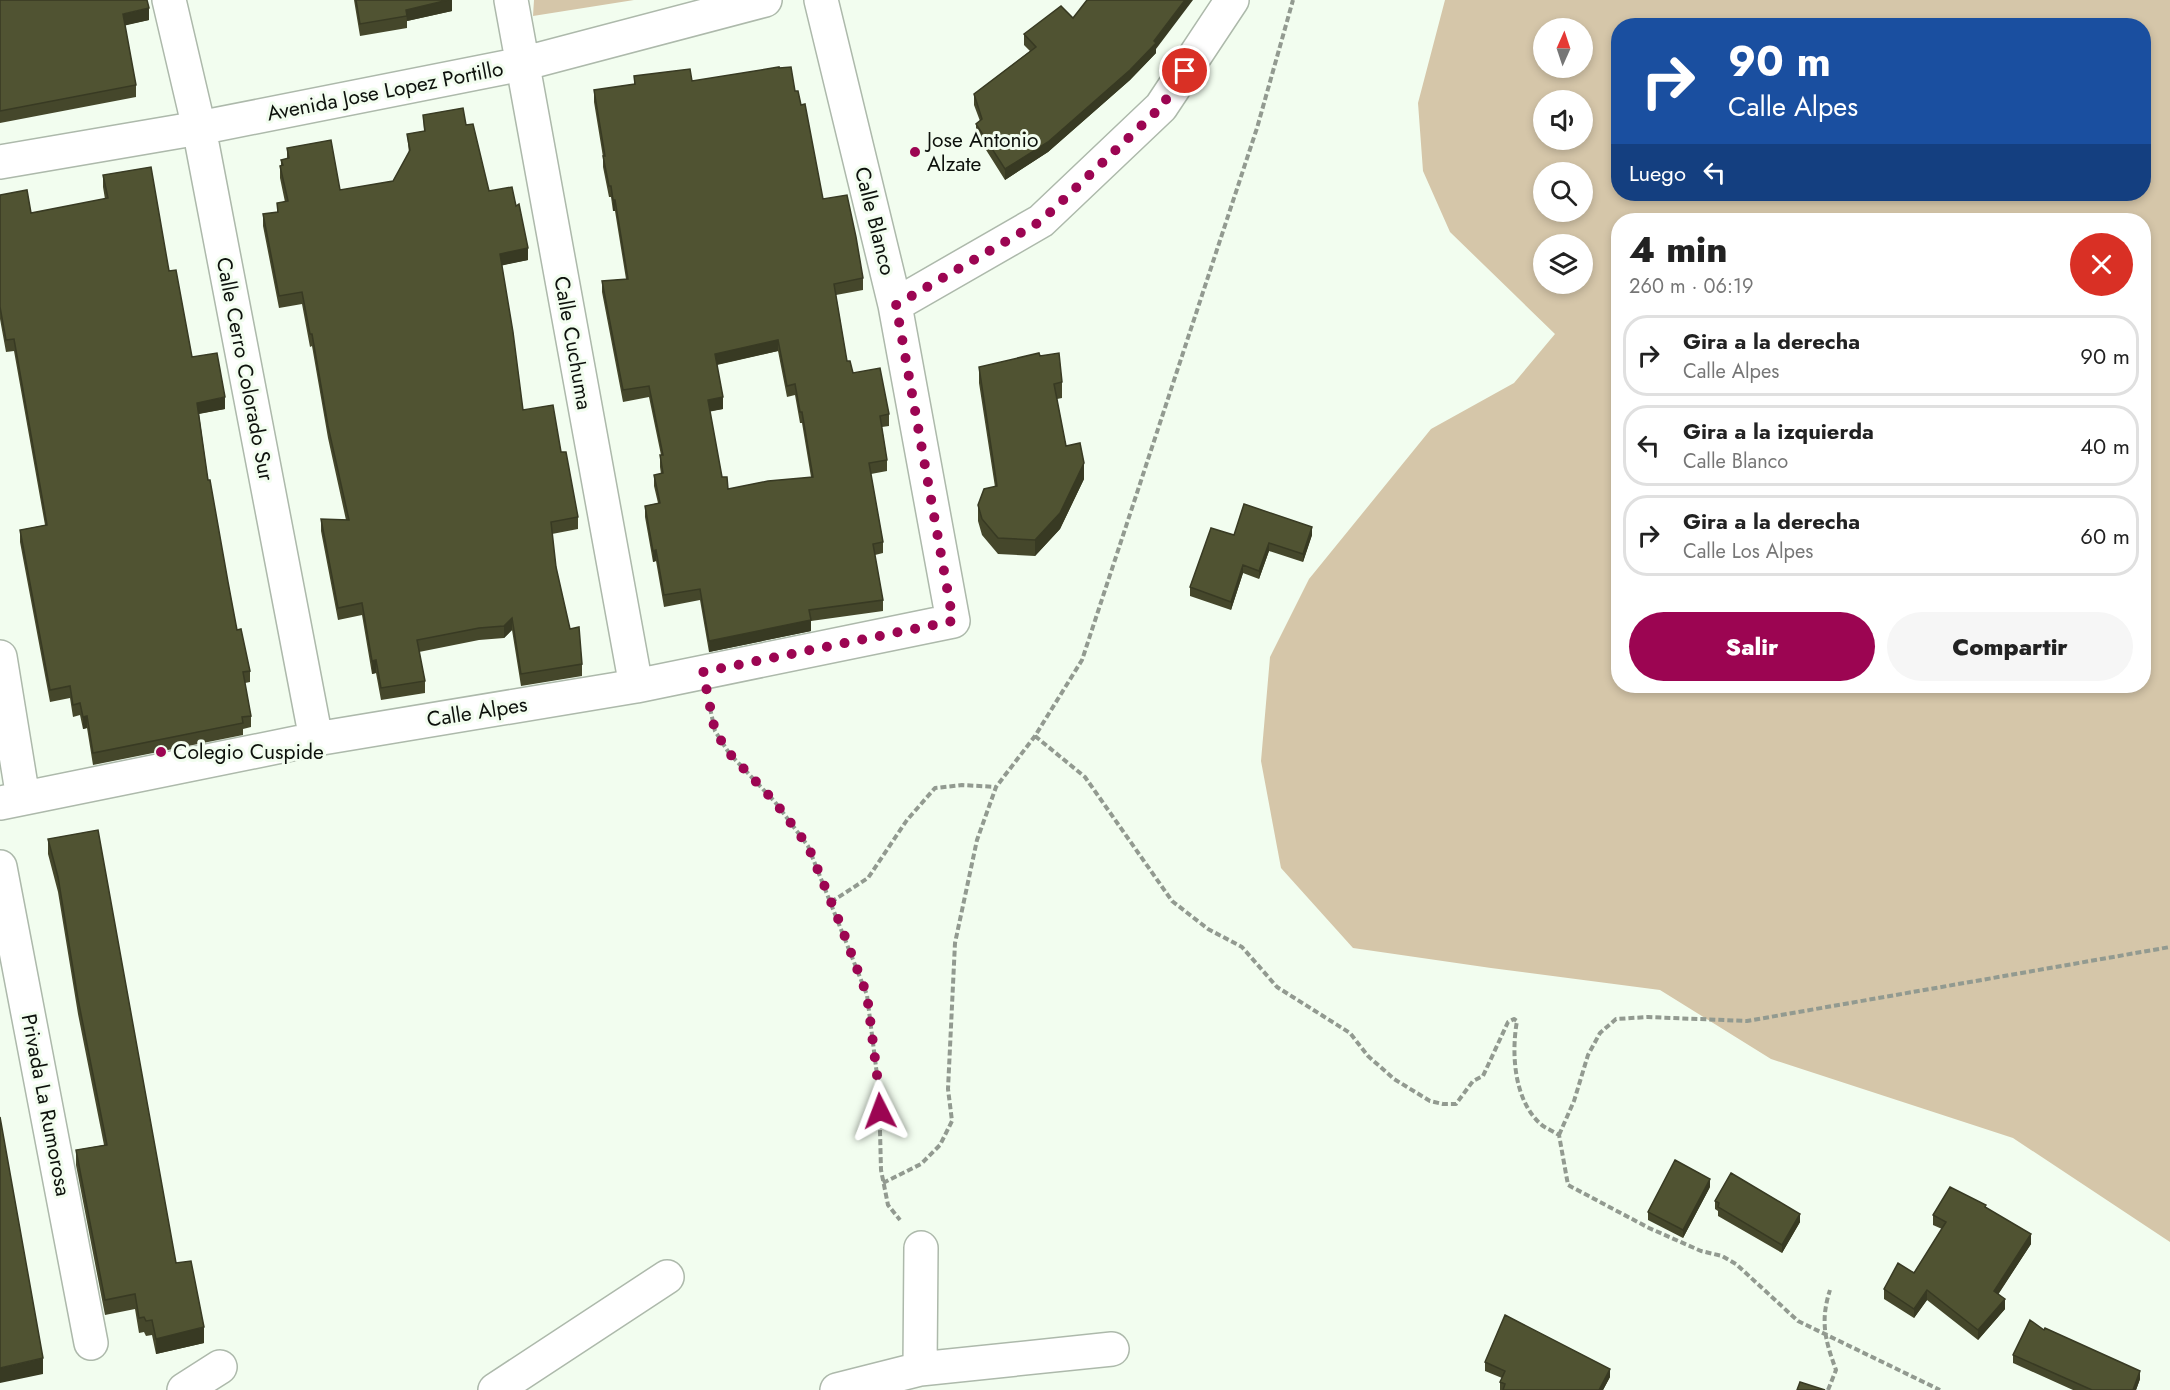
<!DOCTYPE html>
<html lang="es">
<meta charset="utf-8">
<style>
body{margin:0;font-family:Jost,sans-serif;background:#f6f6f6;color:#222;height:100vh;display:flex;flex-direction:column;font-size:22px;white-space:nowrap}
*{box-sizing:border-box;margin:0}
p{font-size:20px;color:#767676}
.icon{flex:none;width:33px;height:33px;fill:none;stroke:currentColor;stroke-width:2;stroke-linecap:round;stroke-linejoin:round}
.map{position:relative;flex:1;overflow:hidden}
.details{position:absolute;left:1611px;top:213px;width:540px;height:480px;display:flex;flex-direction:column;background:#fff;border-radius:24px;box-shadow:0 3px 9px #0003}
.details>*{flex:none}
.banner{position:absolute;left:1611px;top:18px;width:540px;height:183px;border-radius:24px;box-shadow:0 3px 9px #0003;background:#1a4fa0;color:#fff;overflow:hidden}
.needle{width:39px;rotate:3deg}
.controls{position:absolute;left:1533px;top:18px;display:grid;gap:12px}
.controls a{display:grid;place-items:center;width:60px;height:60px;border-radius:50%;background:#fff;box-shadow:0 3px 9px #0003;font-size:30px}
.pin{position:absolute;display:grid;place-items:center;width:51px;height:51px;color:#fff;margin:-26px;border:3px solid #fff;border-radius:50%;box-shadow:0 2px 6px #0007}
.me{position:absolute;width:66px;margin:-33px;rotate:357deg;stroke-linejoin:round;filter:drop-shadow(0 0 4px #0008)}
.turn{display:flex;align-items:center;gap:21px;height:126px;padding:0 18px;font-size:27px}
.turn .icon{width:78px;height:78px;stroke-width:2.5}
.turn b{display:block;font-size:42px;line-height:51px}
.then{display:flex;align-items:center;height:57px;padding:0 18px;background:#0003;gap:12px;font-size:22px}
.round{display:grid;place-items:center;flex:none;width:63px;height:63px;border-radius:32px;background:#f6f6f6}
.head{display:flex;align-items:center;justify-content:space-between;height:102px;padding:0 18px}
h1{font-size:36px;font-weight:800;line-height:45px}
.cta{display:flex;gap:12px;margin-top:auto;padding:12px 18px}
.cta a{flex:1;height:69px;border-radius:36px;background:#9c0552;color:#fff;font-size:24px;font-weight:800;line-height:69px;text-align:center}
.cta a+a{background:#f6f6f6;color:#222}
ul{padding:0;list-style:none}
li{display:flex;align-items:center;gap:18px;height:81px;margin:0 12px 9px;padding:0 6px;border:3px solid #e0e0e0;border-radius:24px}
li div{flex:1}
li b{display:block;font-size:22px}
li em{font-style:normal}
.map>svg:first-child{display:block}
.green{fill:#d5c6a9;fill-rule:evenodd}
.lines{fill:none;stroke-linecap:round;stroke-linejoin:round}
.minor-casing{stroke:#adb9ab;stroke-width:36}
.path{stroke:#929a90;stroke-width:4;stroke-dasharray:6 3;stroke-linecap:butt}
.minor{stroke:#fff;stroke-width:33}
.wall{fill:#45472b;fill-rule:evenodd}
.shaded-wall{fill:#383a23}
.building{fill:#505332;stroke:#383a23;stroke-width:1.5;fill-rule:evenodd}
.route{stroke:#9c0552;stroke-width:10;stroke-dasharray:0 18}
.poi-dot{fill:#9c0552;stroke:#f2fdef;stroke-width:2}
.labels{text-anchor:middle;stroke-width:6;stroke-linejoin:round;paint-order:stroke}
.street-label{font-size:21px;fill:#0d110c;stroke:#f2fdef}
.poi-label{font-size:21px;fill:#0d110c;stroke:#f2fdef;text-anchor:start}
</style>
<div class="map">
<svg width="2170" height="1390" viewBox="0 0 2170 1390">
<rect width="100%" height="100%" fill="#f2fdef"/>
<path class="green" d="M534,0h100l-101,16z
M1445,0h725v1242l-157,-104 -242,-79 -111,-69 -169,-22 -138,-20 -72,-80 -20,-107 9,-104 39,-78 122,-150 83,-46 41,-49 -105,-102 -27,-61 -5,-68zM1618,26h526v168h-526zM1544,28h38v40h-38zM1544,100h38v40h-38zM1544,172h38v40h-38zM1618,220h526v466h-526zM1544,244h38v40h-38z"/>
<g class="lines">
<defs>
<path id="minor" d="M169,0l30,128 117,611
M511,0l125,686
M0,162l199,-34 323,-64 243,-64
M895,305l146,-84 120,-114 71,-107
M0,657l23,141
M0,803l316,-64 320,-53 317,-65 -58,-316 -74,-305
M0,867l91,476
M920,1369l1,-121
M184,1390l36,-23
M495,1390l172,-113
M837,1390l83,-21 192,-20"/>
</defs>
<use href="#minor" class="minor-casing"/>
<path class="path" d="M710,708l5,23 14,22 46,49 33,44 59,149 12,96 2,79 7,35 12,15
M1035,736l50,41 87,124 36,28 34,18 35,40 73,46 18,23 26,23 36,22 13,3h13l17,-23 10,-5 25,-54 6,-3 3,2c-6,33 -3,82 26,105 5,3 11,6 16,9l9,50 81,43 52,23 21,5 14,8 62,57 142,69
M831,902l37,-24 39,-58 28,-32 27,-3 34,2
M1559,1135l15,-34 14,-46 12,-22 16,-14 32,-2 99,4 423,-74
M883,1183l38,-19 19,-19 12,-24 -4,-32 7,-146 22,-103 19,-53 39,-51 47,-76 175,-532 36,-128
M1828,1390l8,-20c-11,-30 -16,-49 -6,-80"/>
<use href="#minor" class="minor"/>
</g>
<path class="wall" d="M0,0l149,20 -24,5 11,60v12l-136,26z
M354,0h98v11l-45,10v7l-47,8z
M1073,18l83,31v4l-26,27 -82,72 -43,28 -29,-46v-10l4,-3 -6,-16v-11l56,-43 -6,-6v-11z
M779,68l16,23 6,14 22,94 40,79v12l-27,5 11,66 6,12 36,41v12l-7,1 5,33v11l-16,3 12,68v11l-8,2 8,45v11l-72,10v10l-102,21 -9,-52 -36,7 -8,-46 -3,1 -8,-45v-11l13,-3 -4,-17v-11l7,-1 -1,-7v-12h1l-12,-58 -26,5 -21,-110v-11l24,-2 -11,-68h-2l-2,-14h-2l-6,-30v-10l-9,-55v-12l40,-6v-8l58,5zM778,351l9,46 8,-2 5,28h2l9,54 -83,12 -6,-12 -12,-66 13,-2 -6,-44z
M423,115l43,10 23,66 27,15 12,54 -26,5 21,145 38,42 17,65v12l-26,5 4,33 14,62 12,35v12l-61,10 -9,-56 -8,8 -25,2 -60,12 6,29v12l-44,7 -5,-27 -4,1 -10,-59 -24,5 -17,-89v-12l25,1 -18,-82 -16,-92 -2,1 -8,-43 -23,4 -16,-82v-12l14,-2v-9l8,-1 -5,-24v-12h1v-6l6,-1v-11l53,42 53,-9 16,-28 -2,-19 17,-3z
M103,175l66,96 23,86 33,52 -26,5 9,66 20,102 9,48 13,41v11l-5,1 6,33v11l-8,2v6l-150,30 -6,-37 -4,1 -3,-14 -7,2 -3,-19 -20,4 -30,-160v-12l25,-5 -31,-174 -8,1 -6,-33v-124l31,18 74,-14 -2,-12z
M1040,356l22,26v16l-5,1 9,47 18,33 -24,50 -25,27 -37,-2 -16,-19 -4,-14v-16l17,-18 -16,-104v-16z
M1234,535h78l-9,27 -34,-11 -10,28 -16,-6 -12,37 -41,-14v-9z
M48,839l128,424 28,80 -48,11 -4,-19 -6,1 -2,-4 -5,1 -4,-24 -30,6 -29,-150v-15l28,-5 -26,-131 -20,-122 -10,-38z
M1710,1187l-27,51 -35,-18v-8z
M1715,1201l85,21 -18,31 -64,-37v-5l-3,-2z
M1986,1207l45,37 -33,50 7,15 -27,31 -51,-40 -13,18 -30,-19v-10l30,-16 28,-44 -9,-4v-10z
M2044,1330l96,49 -4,11h-63l-60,-27v-8z
M1485,1362l125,15 -7,13h-103v-8l2,-4 -17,-7z"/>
<path class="shaded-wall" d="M448,0h4v11l-45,10 -1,-11z
M1185,0h8l-37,49v4l-26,27 -82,72 -43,28v-11l149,-128z
M149,8v12l-26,6v-12z
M613,200h2v11h-2z
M528,248v12l-28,6v-12z
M778,340v11l-63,14v-11z
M225,397v12l-28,5v-11z
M723,397v12l-15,3v-12z
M1084,463v16l-24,50 -25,27v-16z
M1312,527v8l-9,27v-8z
M1269,543v8l-10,28v-8z
M656,550v11l-3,1v-11z
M1243,565v8l-12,37v-8z
M512,618v12l-8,8v-12z
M811,620v11l-102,21v-11z
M376,660v13l-4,1v-13z
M87,716v12l-4,1v-12z
M1710,1179v8l-27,51v-8z
M1800,1214v8l-18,31v-8z
M2031,1234v10l-37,57v-10z
M1927,1290v10l-13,18v-9z
M2005,1299v10l-27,31v-10z
M204,1327v16l-48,11v-15z
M43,1358v16l-43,9v-15z
M1610,1369v8l-7,13h-4z
M2140,1371v8l-4,11h-3z"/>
<path class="building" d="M0,0h147l2,8 -26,6 13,71 -136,26z
M356,0h92l-42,10 1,6 -47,8z
M1087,0h98l-31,41 2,2 -26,27 -82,72 -43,27 -29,-45 6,-5 -8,-25 62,-47 -12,-13 37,-28 12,12z
M779,67v1l12,-1 4,24h3l3,14 4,-1 18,95 24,-4 9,42 7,41 -29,6 13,77h3l3,12 27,-5 9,46 -9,2 7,44 -18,3 14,79 -10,2 10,56 -74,10 2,10 -102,21 -9,-52 -36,6 -8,-45 -3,1 -8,-45 15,-3 -6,-28 9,-2 -3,-18h3l-14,-69 -26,4 -21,-109 26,-2 -13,-79h-2l-2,-14h-2l-6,-30h2l-11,-66 41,-6 -1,-8 56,-7 2,12zM778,340l9,46 8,-2 5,28h2l11,65 -45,4 -40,8 -1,-12h-5l-14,-77 15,-3 -8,-43z
M463,108l3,17 7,-1 16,67 23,-4 4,19 3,-2 9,44 -28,6 13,78 10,78 30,-5 8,47h5l12,65 -27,5 5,45 14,62 9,-2 3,37 -61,10 -9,-56 -8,8 -25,2 -62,12 8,41 -44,7 -5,-28 -4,1 -10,-58 -24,5 -17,-89 28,1 -21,-94 -16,-92h-2l-8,-42 -23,4 -16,-82 15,-2 -1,-9 11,-2 -8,-35 3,-1 -2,-5 8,-2 -2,-10 44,-8 9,50 53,-9 17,-31 -3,-16 18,-3 -2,-16z
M151,167l18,104 7,-1 16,87 25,-4 8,44 -28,6 11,77h2l18,102 9,48 4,-1 9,42 -7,1 8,44 -9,1 1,6 -150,30 -6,-37 -4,1 -3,-14 -7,2 -3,-19 -20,4 -30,-160 27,-5 -33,-186 -8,1 -6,-33v-112l27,-5 4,23 77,-15 -5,-23z
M1039,353l1,3 19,-3 3,29 -8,2 12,62 14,-3 4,20 -24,50 -25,27 -37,-2 -16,-19 -4,-14 6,-16 13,-3 -18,-119z
M1244,504l68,23 -9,27 -34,-11 -10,28 -16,-6 -12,37 -41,-15 21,-59 23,7z
M98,830l78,433 15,-2 13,66 -48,12 -4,-19 -6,1 -2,-4 -5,1 -4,-24 -30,6 -29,-150 31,-5 -29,-146 -20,-122 -10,-38z
M0,1117l43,241 -43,10z
M1675,1160l35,19 -27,51 -35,-18z
M1731,1173l69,41 -18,31 -64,-38 1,-4 -4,-2z
M1950,1187l36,18 -1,2 46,27 -37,57 11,8 -27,31 -51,-40 -13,19 -30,-20 14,-26 16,10 32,-51 -13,-7z
M1505,1315l105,54 -11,21h-96l2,-6 -5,-2 5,-11 -20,-9z
M2030,1320l14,10 1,-2 95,43 -7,19h-41l-79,-35z
M1800,1382l25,8h-28z"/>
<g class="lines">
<path class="route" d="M880,1111l-1,-20 -12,-96 -28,-74 -31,-75 -33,-44 -46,-49 -14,-22 -12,-59 250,-51 -57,-316 145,-84 120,-114 24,-36"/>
</g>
<g class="poi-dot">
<circle cx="915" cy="152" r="6"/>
<circle cx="161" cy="752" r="6"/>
</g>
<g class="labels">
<g class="street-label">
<text transform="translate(385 91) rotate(-11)" y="7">Avenida Jose Lopez Portillo</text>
<text transform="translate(875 221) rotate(76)" y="7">Calle Blanco</text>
<text transform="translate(573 343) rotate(80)" y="7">Calle Cuchuma</text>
<text transform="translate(245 369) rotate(79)" y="7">Calle Cerro Colorado Sur</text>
<text transform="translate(477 712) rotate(-9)" y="7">Calle Alpes</text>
<text transform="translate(46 1105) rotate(79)" y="7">Privada La Rumorosa</text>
</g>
<g class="poi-label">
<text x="927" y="147">Jose Antonio<tspan x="927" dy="24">Alzate</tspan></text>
<text x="173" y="759">Colegio Cuspide</text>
</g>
</g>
</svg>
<div class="controls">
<a><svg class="needle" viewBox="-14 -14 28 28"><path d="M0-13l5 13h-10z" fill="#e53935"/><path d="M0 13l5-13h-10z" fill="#767676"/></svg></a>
<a><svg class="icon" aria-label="sound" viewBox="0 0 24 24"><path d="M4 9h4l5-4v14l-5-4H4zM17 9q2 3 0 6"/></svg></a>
<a><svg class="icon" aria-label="search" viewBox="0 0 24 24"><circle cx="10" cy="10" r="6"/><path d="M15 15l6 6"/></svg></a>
<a><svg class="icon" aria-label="layers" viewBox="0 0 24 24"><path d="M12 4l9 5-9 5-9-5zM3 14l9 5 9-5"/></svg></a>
</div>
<div class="pin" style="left:1185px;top:71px;background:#d93025"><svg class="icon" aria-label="arrive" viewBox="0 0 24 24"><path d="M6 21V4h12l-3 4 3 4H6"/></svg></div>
<svg class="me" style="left:880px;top:1111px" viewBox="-20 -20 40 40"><path d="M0-17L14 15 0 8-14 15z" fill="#9c0552" stroke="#fff" stroke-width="4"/></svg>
<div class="banner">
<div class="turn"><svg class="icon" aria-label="right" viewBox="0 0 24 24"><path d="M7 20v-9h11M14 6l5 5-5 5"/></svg><div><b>90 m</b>Calle Alpes</div></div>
<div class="then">Luego<svg class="icon" aria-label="left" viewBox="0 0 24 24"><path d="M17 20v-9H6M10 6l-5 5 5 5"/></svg></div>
</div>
<section class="details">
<div class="head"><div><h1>4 min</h1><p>260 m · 06:19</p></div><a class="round" style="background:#d93025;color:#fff"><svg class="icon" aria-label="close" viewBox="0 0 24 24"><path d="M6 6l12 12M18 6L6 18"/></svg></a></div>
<ul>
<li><svg class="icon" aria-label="right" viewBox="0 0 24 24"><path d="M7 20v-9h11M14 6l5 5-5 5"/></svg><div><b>Gira a la derecha</b><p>Calle Alpes</p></div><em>90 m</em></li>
<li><svg class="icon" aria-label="left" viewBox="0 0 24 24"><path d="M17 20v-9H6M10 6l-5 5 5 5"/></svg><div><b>Gira a la izquierda</b><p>Calle Blanco</p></div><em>40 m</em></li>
<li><svg class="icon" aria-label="right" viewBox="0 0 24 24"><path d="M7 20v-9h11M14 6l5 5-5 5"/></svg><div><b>Gira a la derecha</b><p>Calle Los Alpes</p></div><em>60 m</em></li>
</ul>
<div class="cta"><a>Salir</a><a>Compartir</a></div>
</section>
</div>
